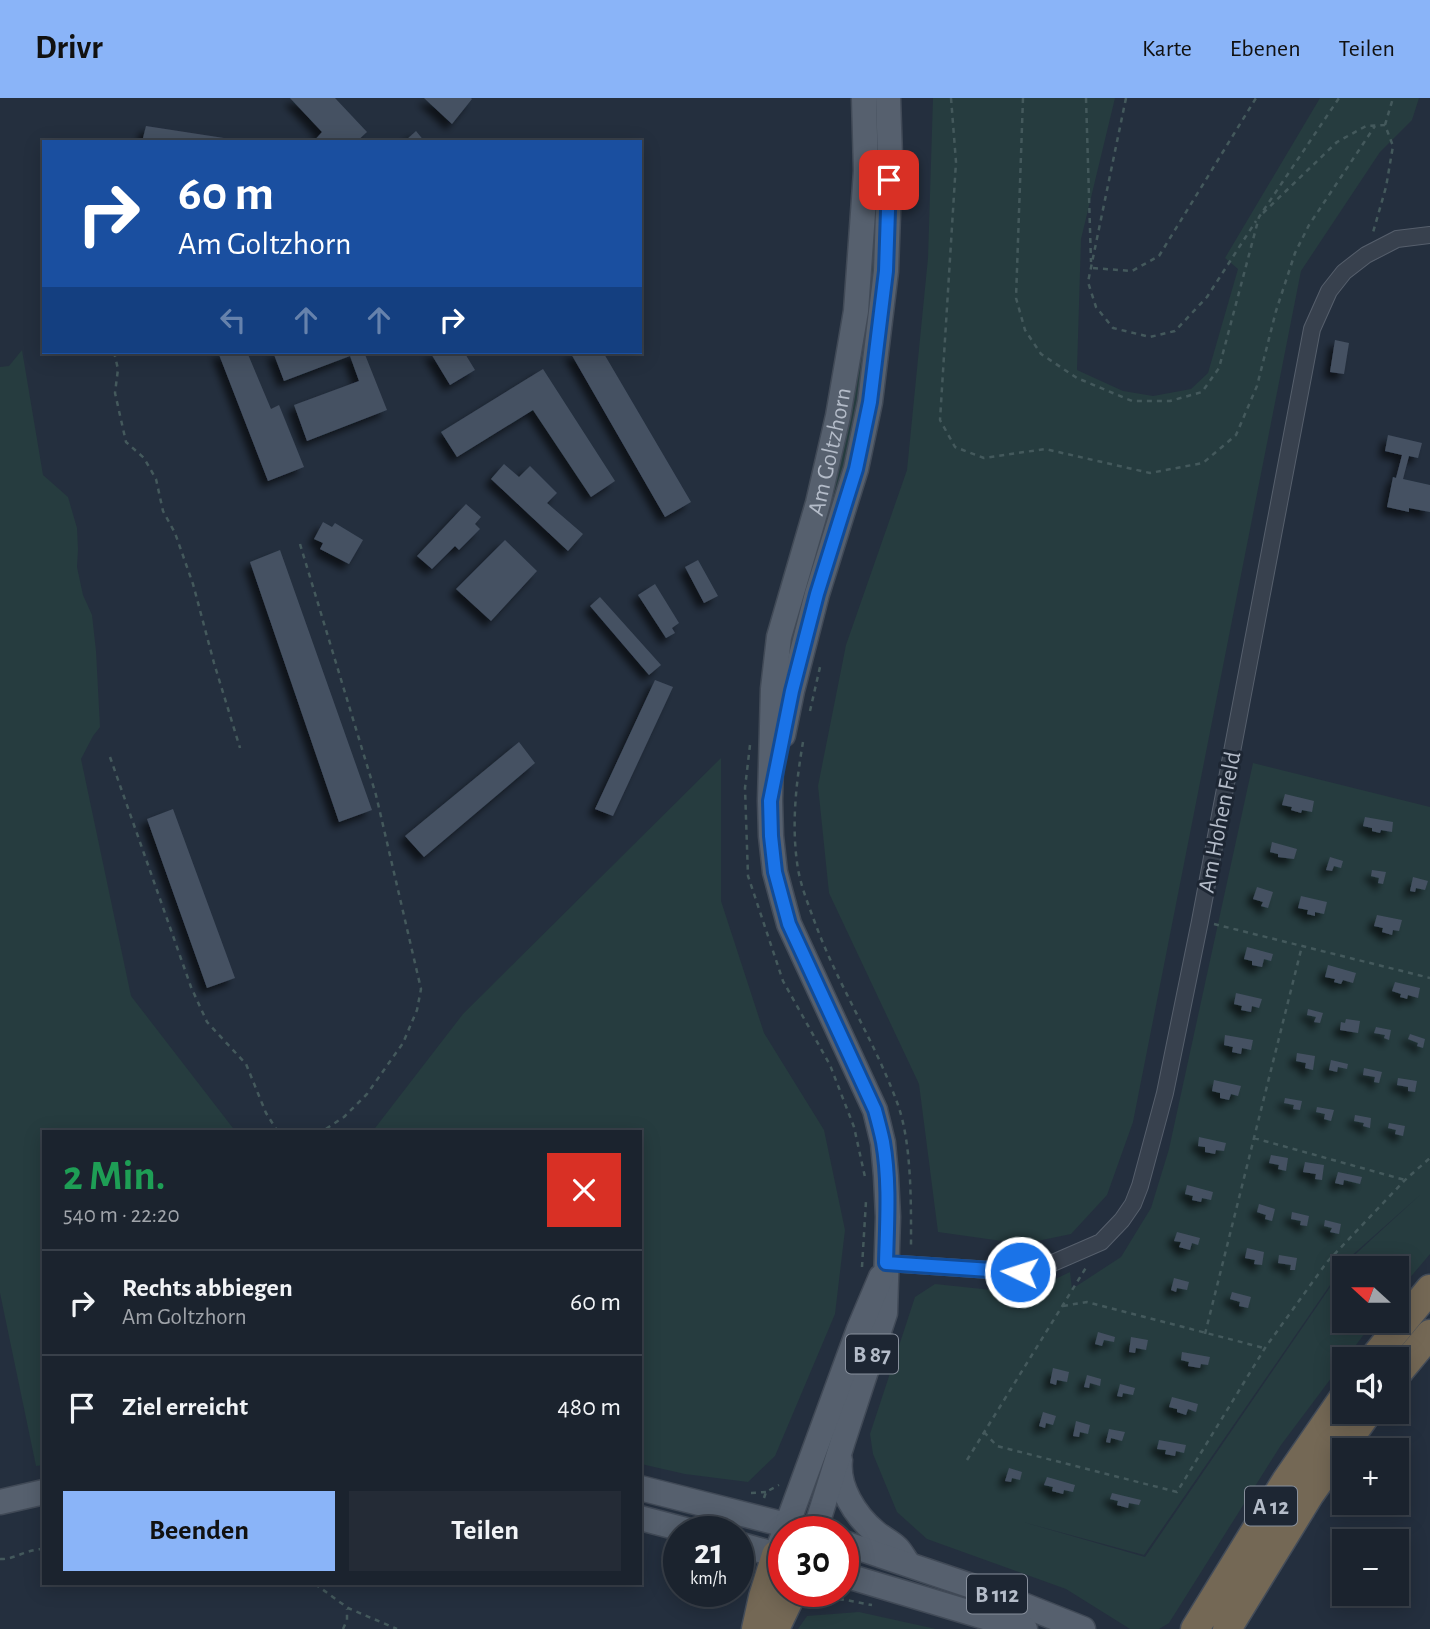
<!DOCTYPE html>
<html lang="de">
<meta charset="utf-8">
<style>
body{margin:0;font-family:"Alegreya Sans",sans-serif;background:#242b36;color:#f1f3f6;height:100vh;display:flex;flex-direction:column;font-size:26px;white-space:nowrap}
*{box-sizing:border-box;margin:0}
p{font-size:23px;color:#a0a4aa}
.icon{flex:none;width:38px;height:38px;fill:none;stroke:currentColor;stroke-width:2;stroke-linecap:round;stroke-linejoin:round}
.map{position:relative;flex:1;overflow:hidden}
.drawer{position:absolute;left:42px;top:1032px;width:600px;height:455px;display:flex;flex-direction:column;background:#1b232e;border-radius:0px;box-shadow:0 4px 18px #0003,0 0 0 2px #39404a}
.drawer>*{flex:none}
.banner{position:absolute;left:42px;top:42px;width:600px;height:214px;border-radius:0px;box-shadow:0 4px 18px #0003,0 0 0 2px #39404a;background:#1a4fa0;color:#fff;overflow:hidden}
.needle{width:46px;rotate:291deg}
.fabs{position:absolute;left:1332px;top:1158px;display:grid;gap:14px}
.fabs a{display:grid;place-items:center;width:77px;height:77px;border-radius:0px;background:#1b232e;box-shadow:0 4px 18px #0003,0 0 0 2px #39404a;font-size:35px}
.speed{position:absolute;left:663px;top:1418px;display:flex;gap:14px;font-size:35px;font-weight:700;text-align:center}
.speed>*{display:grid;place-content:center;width:91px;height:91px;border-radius:50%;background:#1b232e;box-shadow:0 4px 18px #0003,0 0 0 2px #39404a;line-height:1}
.speed small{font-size:18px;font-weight:400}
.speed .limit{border:10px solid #d22;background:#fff;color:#111}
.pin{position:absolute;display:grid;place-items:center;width:60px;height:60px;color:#fff;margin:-30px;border-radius:14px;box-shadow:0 4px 10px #0006}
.me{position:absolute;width:77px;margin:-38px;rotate:274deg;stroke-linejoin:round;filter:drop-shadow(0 0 5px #0008)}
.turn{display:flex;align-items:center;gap:24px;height:147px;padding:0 21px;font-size:32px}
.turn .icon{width:91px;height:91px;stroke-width:2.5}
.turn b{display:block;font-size:49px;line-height:60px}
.lanes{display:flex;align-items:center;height:66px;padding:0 21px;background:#0003;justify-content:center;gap:35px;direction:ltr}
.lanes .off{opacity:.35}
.round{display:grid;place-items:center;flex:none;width:74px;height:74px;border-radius:0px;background:#242b36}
.overview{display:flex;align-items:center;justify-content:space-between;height:119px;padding:0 21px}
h1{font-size:42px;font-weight:700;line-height:52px;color:#1e9e55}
.primary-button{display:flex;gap:14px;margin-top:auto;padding:14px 21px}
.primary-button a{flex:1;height:80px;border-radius:0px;background:#8ab4f8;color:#111;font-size:28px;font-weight:700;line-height:80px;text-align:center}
.primary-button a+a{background:#242b36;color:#f1f3f6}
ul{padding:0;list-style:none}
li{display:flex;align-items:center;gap:21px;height:105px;padding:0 21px;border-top:2px solid #39404a}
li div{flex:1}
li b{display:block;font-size:26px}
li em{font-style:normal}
header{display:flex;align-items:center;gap:42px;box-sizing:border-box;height:98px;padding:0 35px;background:#8ab4f8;color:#111}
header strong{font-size:33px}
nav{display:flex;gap:38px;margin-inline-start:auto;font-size:24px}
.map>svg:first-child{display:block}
.green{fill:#263c3f;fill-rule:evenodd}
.building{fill:#455162;filter:url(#shadow)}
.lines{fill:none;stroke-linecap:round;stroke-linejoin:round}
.minor-casing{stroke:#565f6c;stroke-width:18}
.primary-casing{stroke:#414a57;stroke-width:27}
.motorway-casing{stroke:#434c59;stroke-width:31}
.path{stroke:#44595c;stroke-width:2.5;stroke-dasharray:5 5;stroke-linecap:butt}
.minor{stroke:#38414e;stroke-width:16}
.primary{stroke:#56606e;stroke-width:24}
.motorway{stroke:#746855;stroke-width:28}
.route-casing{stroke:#114b97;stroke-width:18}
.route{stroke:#1a73e8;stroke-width:12}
.labels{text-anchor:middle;stroke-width:6;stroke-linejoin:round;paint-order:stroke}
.shield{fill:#1d2633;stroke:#878f9c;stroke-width:2}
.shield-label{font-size:23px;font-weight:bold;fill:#b4bcc9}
.street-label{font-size:24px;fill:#b4bcc9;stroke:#1d2633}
</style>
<header>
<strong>Drivr</strong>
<nav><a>Karte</a><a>Ebenen</a><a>Teilen</a></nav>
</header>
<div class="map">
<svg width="1430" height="1531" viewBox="0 0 1430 1531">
<defs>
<filter id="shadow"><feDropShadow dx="-6" dy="6" stdDeviation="3.5" flood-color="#0009"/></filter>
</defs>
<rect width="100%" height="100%" fill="#242f3e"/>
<path class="green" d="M879,0c-2,71 -2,143 -8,214 -10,96 -34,190 -62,282l-8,-2z
M933,0h182l-34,141 -4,131 46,21 30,5 38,-7 17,-16 30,-104 -13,-11 95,-160h99l-7,22 -32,32 -79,119 -168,851 -26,73 -36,39 -48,10 -85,-12 -19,-148 -90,-191 -11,-107 28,-141 61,-175 21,-212z
M22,252l21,125 25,22 9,31 1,22 -1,17 6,28 9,20 4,36 4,76 -7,9 -12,23 50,237 105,136h-192v333l-8,1 -36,-173v-926l9,-1z
M721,660v143l43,132 60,97 21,100 -10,84 -60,142 -27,26 -63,-8 -44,-10 -1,-332h-268l91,-118z
M1253,665l177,44v447l-33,39 -1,-24h-52v52h30l-93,124 -112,178 -10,6h-29l-64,-40 -139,-50 -30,-27 -24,-58 -3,-20 45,-137 20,-13 57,6 55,-7 23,-11 2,17 49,-32 30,-49 18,-59zM1421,1096l-73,67 -203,296 -122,-35 121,33 204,-296z
M859,1514l77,17h-138l9,-13z"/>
<path class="building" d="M290,0h45l32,34 -11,10h-43l9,-10z
M424,0h47l1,1 -20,25z
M146,28l91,14 -1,2h-94z
M416,33l9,11h-21z
M1335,242l14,3 -5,31 -14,-2z
M218,254h29l24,57 8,-4 25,62 -36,14z
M273,254h91l23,58 -80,31 -13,-36 65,-24 -9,-25 -66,25z
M430,254h34l11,18 -25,15z
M570,254h33l88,150 -26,15z
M543,271l72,112 -24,16 -58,-87 -76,47 -16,-25z
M1388,337l34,8 -4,15 -9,-2 -6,23 27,6v27l-21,-4v4l-22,-5 6,-30 3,1 6,-23 -17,-4z
M504,366l15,13 11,-11 27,27 -10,10 36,31 -15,17 -77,-72z
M466,406l15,13 -6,7 5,5 -21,21 -4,-4 -23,23 -15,-13z
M323,424l9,5 3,-4 28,17 -14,24 -29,-15 3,-6 -9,-4z
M505,442l32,31 -46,50 -35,-32z
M280,452l92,260 -33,12 -89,-260z
M698,462l20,36 -14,7 -19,-36z
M655,486l24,39 -7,5 3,5 -9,5 -28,-43z
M600,499l61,68 -12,10 -59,-69z
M655,582l18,7 -60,129 -18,-7z
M519,644l16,21 -111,94 -19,-21z
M1285,696l29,7 -2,11 -10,-2 -1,3 -10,-3 1,-3 -10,-2z
M173,711l62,169 -28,10 -60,-169z
M1365,719l28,5 -1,10 -11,-2 -1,3 -8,-2v-3l-9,-2z
M1272,744l25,7 -3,10 -16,-2v-3l-8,-2z
M1330,759l13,4 -2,7 -7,-2 -2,5 -6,-1z
M1372,772l14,2 -3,12 -5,-1 1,-5 -8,-2z
M1413,779l15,4 -3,9 -9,-2 -1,4 -5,-1z
M1257,789l16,5 -5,16 -7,-2 2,-4 -10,-3z
M1301,798l26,6 -3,12 -9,-2v4l-8,-2 1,-4 -10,-2z
M1377,817l25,5 -3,11 -6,-1 -1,5 -10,-3 1,-4 -9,-2z
M1247,849l26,7 -2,7 -7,-2 -2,8 -10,-2v-4l-8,-2z
M1328,867l28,8 -3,10 -10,-3 -2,4 -7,-2 1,-3 -10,-2z
M1395,884l25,6 -2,10 -10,-3 -1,4 -3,-1 -4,-1 1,-3 -9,-3z
M1236,895l26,6 -3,9 -7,-2 -1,6 -10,-2 1,-4 -8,-2z
M1308,911l15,4 -3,10 -6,-1 2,-5 -9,-2z
M1346,921l14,2 -2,12 -18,-3 1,-8 4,1z
M1376,929l15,3 -2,10 -5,-2 1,-3 -11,-2z
M1410,936l15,5 -2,9 -6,-2 1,-3 -10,-4z
M1225,937l28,5 -2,10 -9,-2 -1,6 -9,-2 1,-5 -9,-2z
M1297,955l18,3 -2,14 -8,-2 1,-5 -10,-2z
M1331,962l17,4 -1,5 -9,-2 -1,5 -8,-2z
M1364,970l18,4 -3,11 -5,-1 1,-5 -12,-2z
M1398,980l19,3 -2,11 -7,-1v-4l-11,-2z
M1214,982l27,6 -3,10 -7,-2 -2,6 -9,-2v-5l-8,-2z
M1285,1000l17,3 -2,9 -7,-1 1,-4 -10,-2z
M1317,1009l17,3 -3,11 -7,-2 1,-5 -9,-2z
M1355,1017l16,3 -1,10 -7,-2 1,-3 -10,-2z
M1389,1025l16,3 -2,10 -8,-2 1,-4 -8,-2z
M1199,1039l27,6 -2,8 -8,-1 -1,4 -10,-2v-5l-7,-1z
M1271,1057l17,3 -2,13 -8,-2 1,-4 -10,-2z
M1305,1064l19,3 -2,15 -7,-1 1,-5 -13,-2z
M1338,1074l24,5 -2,7 -16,-4 -1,5 -8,-2z
M1187,1087l26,7 -2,8 -9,-2 -1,4 -9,-2 1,-4 -8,-2z
M1259,1106l16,5 -3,12 -7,-2 1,-4 -9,-3z
M1292,1114l17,4 -2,10 -7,-1 1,-4 -10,-2z
M1325,1122l16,4 -2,10 -9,-2 2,-4 -8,-2z
M1177,1134l23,6 -2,7 -6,-2 -2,7 -11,-3 2,-5 -7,-1z
M1247,1150l17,4 -2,13 -8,-1 1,-4 -10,-2z
M1279,1157l18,3 -2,12h-5l1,-5 -13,-2z
M1174,1180l15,4 -2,8 -10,-2 -1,4 -5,-2z
M1232,1194l19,5 -3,11 -9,-2 1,-4 -10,-3z
M1098,1234l17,5 -1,5 -10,-2 -2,6 -7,-2z
M1131,1239l17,3 -2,10 -10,-2 -1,5 -6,-1z
M1182,1254l28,5 -2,8 -7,-1 -1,4 -12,-2 1,-4 -8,-2z
M1053,1270l16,4 -2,10 -10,-2 -1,5 -6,-2z
M1087,1277l14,4 -1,7 -10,-3 -1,5 -5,-1z
M1120,1286l15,4 -2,7 -10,-2 -1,4 -5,-1z
M1172,1299l26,7 -2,8 -8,-3 -2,6 -9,-3v-3l-8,-2z
M1043,1314l13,4 -3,9 -7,-2 -1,5 -6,-2z
M1076,1323l14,4 -2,9 -8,-2 -1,5 -6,-1z
M1109,1331l16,3 -3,9 -11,-3 -1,5 -4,-1z
M1159,1342l27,5 -2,8 -8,-2 -1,5 -10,-2 1,-4 -9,-1z
M1009,1370l13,4 -2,8 -8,-2 -1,4 -6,-1z
M1047,1379l28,8 -2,7 -9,-2 -1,4 -11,-3 1,-4 -9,-2z
M1112,1395l29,7 -2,5 -10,-2 -1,5 -11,-3 1,-4 -8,-2z"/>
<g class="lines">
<defs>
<path id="minor" d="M886,1165l134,9 28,-7 53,-23 21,-22 11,-16 7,-18 25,-93 35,-172 112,-592 17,-38 15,-19 22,-17 31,-16 33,-4"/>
<g id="primary">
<path d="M783,637l9,-44 25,-97 39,-125 14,-67 16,-131 4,-114 -2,-59"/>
<path d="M840,1362c-3,27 15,55 35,72 7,6 16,10 22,16 4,4 7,10 10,14"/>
<path d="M640,1390l162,41"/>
<path d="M0,1404l44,-10"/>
<path d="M640,1420l50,13"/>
<path id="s1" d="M815,1433l28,-90 42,-128 3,-96 -2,-41 -3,-33 -8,-33 -86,-186 -14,-52 -4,-36 -1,-35 3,-112 6,-52 39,-134 20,-87 18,-105 10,-140 -2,-73"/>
<path d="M844,1445l154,52 85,34"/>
<path d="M738,1446l46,13"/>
<path d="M776,1457l83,-226 22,-52"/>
<path d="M844,1477l181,54"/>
</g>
<path id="motorway" d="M1372,1262l58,-71
M1396,1277l34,-41
M756,1531l7,-32 13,-42
M775,1531l18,-38
M1195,1531l91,-148 58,-84
M1227,1531l83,-135 58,-82"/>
</defs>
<use href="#minor" class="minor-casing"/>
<use href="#primary" class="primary-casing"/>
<use href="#motorway" class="motorway-casing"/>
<path class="path" d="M951,0l5,64 -16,258 15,27 29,11 61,-9 105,24 53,-10 33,-28 21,-49 19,-75 19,-58 14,-28 66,-99
M1023,0l-7,200 9,32 16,24 36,24 55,23h38l32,-9 17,-24 40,-151 80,-119
M1086,0l5,164
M1126,0l-38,184 8,25 17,21 37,9 25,-6 32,-34 49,-76
M1385,27l8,-27
M1263,115l74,-71 29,-16 19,-1 8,21 -7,41 -14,49
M1093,170l39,3 27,-15 97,-158
M114,254l4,17 -3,24 11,49 18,16 12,21 7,32 12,22 18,51 21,79 26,85
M300,446l76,251 45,194 -4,21 -14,33 -36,51 -23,23 -23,15
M810,613l10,-44
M803,644c-7,41 -12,85 -5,127 3,17 10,35 16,51 23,64 61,121 84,185 14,40 13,100 13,143
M750,647l-5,43 3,88 35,105 47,84 24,62 11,50
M110,659l81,230 16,35 39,42 20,49 12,19
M1214,826l216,54
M1254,1040l151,42
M862,1169l4,-66
M1063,1208l24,-4 177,46
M1205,1236l97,-388
M984,1334l13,14 180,46 88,-144 62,-86 78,-82 25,-22
M967,1362l120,-194
M751,1395l15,-1
M764,1400l2,-6 13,-7
M0,1461c14,1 26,-10 44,-10
M738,1469l2,1 5,15
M315,1486l33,24 49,21
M810,1507c19,-12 42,-3 62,0
M343,1531l4,-9v-11"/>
<use href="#minor" class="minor"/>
<use href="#primary" class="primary"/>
<use href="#motorway" class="motorway"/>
</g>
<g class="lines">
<defs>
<path id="route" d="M889,82l-3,91 -16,131 -14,67 -39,125 -25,97 -22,110 1,35 4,36 14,52 86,186c3,11 6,22 8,32 7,40 4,81 3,121l134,9"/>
</defs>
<use href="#route" class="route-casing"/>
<use href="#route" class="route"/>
</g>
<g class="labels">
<g class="shield">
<rect x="846" y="1236.5" width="52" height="39" rx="5"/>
<rect x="1245" y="1388.5" width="52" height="39" rx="5"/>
<rect x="967" y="1476.5" width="60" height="39" rx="5"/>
</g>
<g class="shield-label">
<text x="872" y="1264">B 87</text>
<text x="1271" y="1416">A 12</text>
<text x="997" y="1504">B 112</text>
</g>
<g class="street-label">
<text dy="8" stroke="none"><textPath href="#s1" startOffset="1120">Am Goltzhorn</textPath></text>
<text transform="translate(1219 724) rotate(-79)" y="8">Am Hohen Feld</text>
</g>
</g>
</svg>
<div class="fabs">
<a><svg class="needle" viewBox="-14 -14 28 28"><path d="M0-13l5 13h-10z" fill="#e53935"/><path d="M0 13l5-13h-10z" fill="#a0a4aa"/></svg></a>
<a><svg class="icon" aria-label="sound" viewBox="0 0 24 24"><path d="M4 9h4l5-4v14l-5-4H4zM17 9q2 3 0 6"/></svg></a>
<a>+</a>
<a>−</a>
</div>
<div class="speed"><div>21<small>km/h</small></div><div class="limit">30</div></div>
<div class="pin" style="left:889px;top:82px;background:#d93025"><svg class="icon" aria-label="arrive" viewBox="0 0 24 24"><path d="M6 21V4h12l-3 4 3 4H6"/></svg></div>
<svg class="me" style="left:1020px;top:1174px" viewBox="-20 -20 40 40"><circle r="17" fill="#1a73e8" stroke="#fff" stroke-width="3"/><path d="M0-11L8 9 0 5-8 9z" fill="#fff"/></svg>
<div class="banner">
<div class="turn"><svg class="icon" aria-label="right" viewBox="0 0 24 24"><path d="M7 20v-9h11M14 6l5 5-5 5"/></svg><div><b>60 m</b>Am Goltzhorn</div></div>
<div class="lanes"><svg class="icon off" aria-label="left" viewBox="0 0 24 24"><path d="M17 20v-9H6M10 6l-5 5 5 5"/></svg><svg class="icon off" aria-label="ahead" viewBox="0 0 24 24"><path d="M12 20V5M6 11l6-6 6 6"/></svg><svg class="icon off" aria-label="ahead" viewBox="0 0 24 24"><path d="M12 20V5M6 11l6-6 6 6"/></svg><svg class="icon" aria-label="right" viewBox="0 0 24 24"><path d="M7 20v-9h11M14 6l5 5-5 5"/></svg></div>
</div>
<section class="drawer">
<div class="overview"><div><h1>2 Min.</h1><p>540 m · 22:20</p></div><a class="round" style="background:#d93025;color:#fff"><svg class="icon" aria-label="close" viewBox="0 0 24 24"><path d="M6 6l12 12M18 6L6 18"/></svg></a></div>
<ul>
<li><svg class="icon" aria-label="right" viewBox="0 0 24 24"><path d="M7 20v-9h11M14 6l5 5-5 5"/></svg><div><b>Rechts abbiegen</b><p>Am Goltzhorn</p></div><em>60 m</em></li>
<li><svg class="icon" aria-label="arrive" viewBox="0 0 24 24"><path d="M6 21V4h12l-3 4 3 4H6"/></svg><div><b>Ziel erreicht</b></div><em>480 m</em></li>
</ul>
<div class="primary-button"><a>Beenden</a><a>Teilen</a></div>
</section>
</div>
